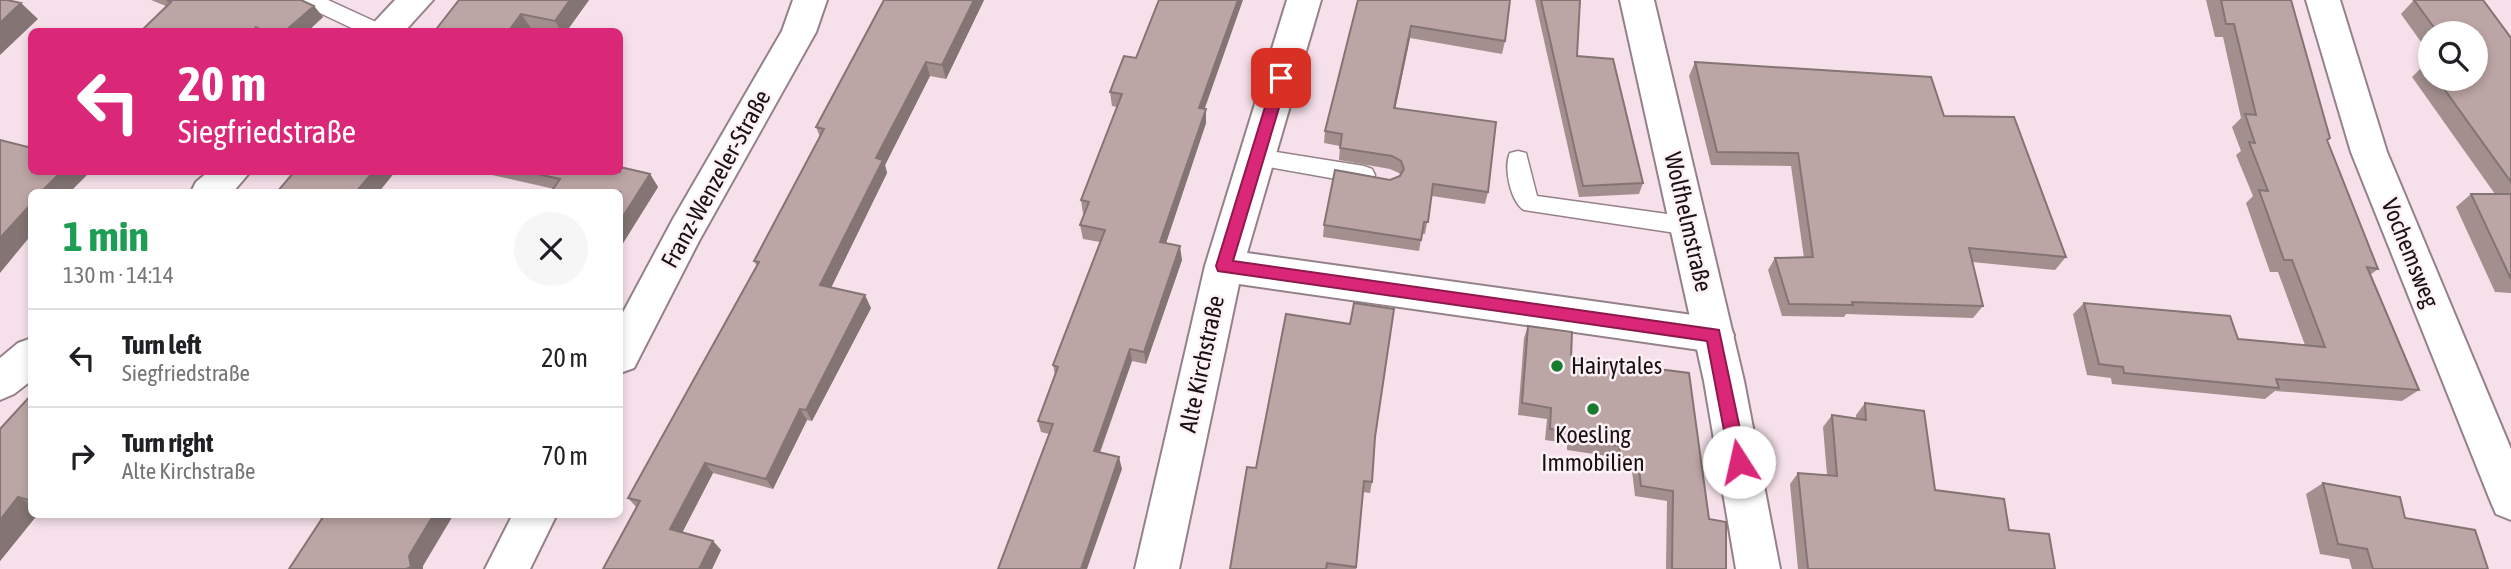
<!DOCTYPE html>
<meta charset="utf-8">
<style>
body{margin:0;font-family:"Asap Condensed",sans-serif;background:#f6f6f6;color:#202124;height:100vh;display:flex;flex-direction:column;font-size:26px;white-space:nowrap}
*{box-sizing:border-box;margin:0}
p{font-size:23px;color:#757577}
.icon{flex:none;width:38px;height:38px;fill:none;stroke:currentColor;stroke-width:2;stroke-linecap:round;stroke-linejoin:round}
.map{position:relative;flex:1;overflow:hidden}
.details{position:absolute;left:28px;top:189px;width:595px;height:329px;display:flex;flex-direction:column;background:#fff;border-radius:10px;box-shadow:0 4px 10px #0003}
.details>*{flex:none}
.hud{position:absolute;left:28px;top:28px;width:595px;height:147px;border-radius:10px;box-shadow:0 4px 10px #0003;background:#db2777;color:#fff;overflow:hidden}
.buttons{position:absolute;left:2418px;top:21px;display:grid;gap:14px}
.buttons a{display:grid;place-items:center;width:70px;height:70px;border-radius:50%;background:#fff;box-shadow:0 4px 10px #0003;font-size:35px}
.pin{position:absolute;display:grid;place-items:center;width:60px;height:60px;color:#fff;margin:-30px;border-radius:14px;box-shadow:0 4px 10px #0006}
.me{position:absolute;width:77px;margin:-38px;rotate:350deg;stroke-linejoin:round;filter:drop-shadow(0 0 5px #0008)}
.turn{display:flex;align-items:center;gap:24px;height:147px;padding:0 35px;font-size:32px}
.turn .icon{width:91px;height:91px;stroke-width:2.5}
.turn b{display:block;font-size:49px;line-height:60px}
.round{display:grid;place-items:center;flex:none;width:74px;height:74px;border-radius:37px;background:#f6f6f6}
.headline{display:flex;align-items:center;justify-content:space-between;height:119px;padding:0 35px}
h1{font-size:42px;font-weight:700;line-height:52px;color:#1e9e55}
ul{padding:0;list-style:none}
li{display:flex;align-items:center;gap:21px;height:98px;padding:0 35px;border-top:2px solid #e0e0e0}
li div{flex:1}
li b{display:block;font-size:26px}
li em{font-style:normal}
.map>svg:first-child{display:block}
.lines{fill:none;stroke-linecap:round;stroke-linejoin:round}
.service-casing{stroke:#948189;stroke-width:3}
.minor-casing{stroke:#948189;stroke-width:4}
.tertiary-casing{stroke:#948189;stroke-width:4}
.service{fill:#fff;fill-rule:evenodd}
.minor{fill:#fff;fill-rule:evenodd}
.tertiary{fill:#fff;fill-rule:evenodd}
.wall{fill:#a28f8e}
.shaded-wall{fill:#847474}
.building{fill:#bca6a5;stroke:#847474;stroke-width:2}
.route{fill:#db2777;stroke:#8e194d;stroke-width:2}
.poi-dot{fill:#177c2f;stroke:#fef1f6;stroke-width:2.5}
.labels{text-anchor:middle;stroke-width:5;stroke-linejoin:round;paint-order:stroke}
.street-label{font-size:24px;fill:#181114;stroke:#fef1f6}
.poi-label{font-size:24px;fill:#181114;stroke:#fef1f6;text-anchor:start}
</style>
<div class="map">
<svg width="2511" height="569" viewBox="0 0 2511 569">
<rect width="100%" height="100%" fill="#f6e1ea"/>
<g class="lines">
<defs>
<path id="service" d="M300,0h28l59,27 3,5h-30l-57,-27z
M1257,149l107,17 8,3 3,6 -3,6 -8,3 -107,-19 -8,-2 -3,-6 3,-6z
M1518,151l8,2 11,43 152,21 8,3 3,6 -3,6 -8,3 -165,-25c-13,-8 -21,-42 -14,-57z"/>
<path id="minor" d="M395,0h38l-29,32h-39z
M793,0h34l-11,32 -117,209 -65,127 -14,5v-55l53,-99 109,-188z
M1287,0h34l-74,253 467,65 14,5 6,12 -6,12 -14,5 -475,-68 -60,285h-44l70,-303z
M2306,0h34l47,152 124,297v71l-15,-6 -6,-14 -139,-348z
M208,172h42l-17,20h-42l5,-10z
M32,338v42l-18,14 -14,6v-42l18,-15z
M513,514h44l-27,55h-45z"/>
<path id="tertiary" d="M1620,0h34l90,381 36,188h-44l-32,-188z"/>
</defs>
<use href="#service" class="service-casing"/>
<use href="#minor" class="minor-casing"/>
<use href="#tertiary" class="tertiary-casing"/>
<use href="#service" class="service"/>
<use href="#minor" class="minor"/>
<use href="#tertiary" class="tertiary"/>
</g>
<path class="wall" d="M151,0h150l13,6 9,11 -16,15h-167l26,-26z
M459,0h130l-23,32h-20l-15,-4z
M984,0l-38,79 -16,-3 -45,89 2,8 -56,115 40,20 -59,113 -5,-1 -34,69 -60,-16 -31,59 31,9 8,9 -9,19 -76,-62 -8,-9 129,-232 -3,-5 66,-124 -4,-10z
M1358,0l147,41 -3,13 -92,-16 -15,70 93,84 -3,12 -53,-8 -7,38h-3l-3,17 -96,-14 1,-12 66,-45 10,-5 -1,-2 -9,-4 -51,-9 1,-14 -16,-3 1,-12z
M1535,0h45l-3,56 66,127 -4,11 -60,3z
M2206,0h85l36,141 51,128 -8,6 49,115 -17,11 -127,-10 -10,8 -153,-15 -1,-6 -24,-3 -14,-61 11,-11 154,36 67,6 -27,-73h-8l-24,-69 7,-7 -17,-41 5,-4 -9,-24 9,-9 -18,-81h-8z
M2412,0h71l28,38v255l-16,-1 -39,-85 15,-13h24l-83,-117 14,-14h5v16h45v-46h-45v23l-30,-42 12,-13z
M1136,58l68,51 2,14 -40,120 16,17 -36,104 -14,-3 -32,92 22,16 -73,-35 -8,-2 -3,-11 17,-46 -2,-10 47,-123 -17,-3 -3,-14 5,-11h-2l-2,-14 36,-93 -5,-1 -2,-14z
M1695,62l249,54 122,141 -11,13 -83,-8 11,44 -10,12 -127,-4 -2,3 -62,-1 -14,-46 7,-12h29l-13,-92 -80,-1 -22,-89z
M479,172h141l30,2 8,13 -38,61v-56l-66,-3z
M1528,326l43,32 138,161 17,50h-60l1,-68 -32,-5 -3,-25 -18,-3v-11l-47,-7v-7l-22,-3 2,-21 -29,-4 6,-77z
M32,394v120h6l-38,47v-132z
M1865,403l70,87 74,40 46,39h-257l-8,-85 8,-11 29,2 -4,-48 9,-12 24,4v-4z
M1375,437l-3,45 -2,11 -7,-1 -7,77h-126l26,-101z
M2323,483l82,35 83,51h-136l-3,-10 -29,-5 -14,-60z"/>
<path class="shaded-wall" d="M570,0h19l-23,32h-4l-7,-11z
M974,0h10l-38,79 -4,-14z
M1238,0h5l-43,122 -1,-14z
M21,3l17,16 -38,36v-32z
M314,6l9,11 -16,15h-23z
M521,14l10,14 -3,4h-20z
M1411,26l-1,12 -17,82 1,-12z
M926,62l4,14 -45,89 2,8 -61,125 -6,-13 56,-127z
M1206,109v14l-44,132 -2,-13z
M61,172h29l-20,20h-29z
M373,172h22l-16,20h-23z
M650,174l8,13 -38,61v-27z
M32,203v31l-32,39v-35z
M1180,246l2,14 -36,104 -2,-12z
M865,295l6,13 -59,113 -6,-11z
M1130,349l2,12 -36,101 -2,-11z
M800,409l7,11 -34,69 -7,-10z
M1119,457l3,12 -35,100h-6z
M705,463l8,10 -34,66 -9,-10z
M18,497l14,8v9h6l-38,47v-41z
M434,514h20l-31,52v3h-17l3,-13z
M713,541l8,9 -9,19h-13z"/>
<path class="building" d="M0,0h7l14,3 -21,20z
M167,0h134l13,6 -30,26h-19l-9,-5 -4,5h-112l31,-30z
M459,0h111l-15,21 -34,-7 -13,18h-74z
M884,0h90l-32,65 -16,-3 -50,96 7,2 -63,125 45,10 -59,115 -6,-1 -34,70 -61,-16 -35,66 43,12 -14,28h-96l37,-68 -12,-3 131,-236 -5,-1 70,-132 -8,-2z
M1159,0h79l-39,108 7,1 -46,133 20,4 -36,106 -14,-3 -36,102 25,6 -38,112h-83l55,-145 -15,-3 20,-54 -5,-2 52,-135 -25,-5 9,-23 -8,-2 41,-106 -12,-2 14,-36 12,2z
M1358,0h152l-5,41 -94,-15 -17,82 102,14 -8,70 -55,-8 -5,38h-4l-3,18 -97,-15 11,-55 55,10 10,-4 4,-7 -3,-8 -9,-5 -52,-8 2,-14 -17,-3z
M1541,0h39l-3,56 36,3 30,124 -60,3z
M2221,0h70l39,138 -3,2 51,129 -11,-2 52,123 -143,-11 3,9 -155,-15 -1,-6 -24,-3 -15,-61 146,13 8,23 87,8 -33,-87h-8l-25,-70 9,1 -19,-49 6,1 -10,-29 11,1 -22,-91h-8z
M2414,0h69l28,38v144l-74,-103h39v-46h-38z
M1695,62l236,15 13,39 70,1 52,140 -97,-9 14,58 -131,-4 1,3 -64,-1 -14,-46 38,-1 -15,-104 -81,-1z
M0,140l32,8v24h29l-20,20h-9v11l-32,35z
M620,167l30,7 -30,47v-29h-69l9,-13 -32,-7h92z
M294,172h79l-17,20h-79z
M2471,194h40v85z
M1354,303l40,6 -19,128 -3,45 -8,-1 -8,86 -29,-4 -1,6h-96l17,-102 9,1 30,-154 64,10z
M1528,326l44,6 -1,26 118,15 20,146 17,3v47h-54l1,-78 -32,-5 -3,-26 -19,-3 1,-11 -48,-7v-7l-22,-3 1,-21 -29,-5z
M32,394v107l-14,-4 -18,23v-91z
M1865,403l59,8 11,79 69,9 5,31 40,4 6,35h-247l-10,-96 39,3 -5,-61 34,5z
M2323,483l77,14 5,21 70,12 13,39h-115l-6,-20 -29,-5z
M325,514h109l-25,42 2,11 -5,2h-117z"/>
<path class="route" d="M1281,73l7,5 -55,183 486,69 28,132 -2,5 -6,2 -9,-7 -23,-121 -489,-70 -2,-5 58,-188z"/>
<g class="poi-dot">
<circle cx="1557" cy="366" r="7"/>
<circle cx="1593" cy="409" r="7"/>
</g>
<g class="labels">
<g class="street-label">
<text transform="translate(716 179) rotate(-61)" y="8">Franz-Wenzeler-Straße</text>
<text transform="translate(1688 222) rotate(77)" y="8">Wolfhelmstraße</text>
<text transform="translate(2410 253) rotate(68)" y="8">Vochemsweg</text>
<text transform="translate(1202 364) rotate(-78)" y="8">Alte Kirchstraße</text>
</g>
<g class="poi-label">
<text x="1571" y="374">Hairytales</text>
<text x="1593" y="443" text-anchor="middle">Koesling<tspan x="1593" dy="28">Immobilien</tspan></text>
</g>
</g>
</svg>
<div class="buttons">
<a><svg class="icon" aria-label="search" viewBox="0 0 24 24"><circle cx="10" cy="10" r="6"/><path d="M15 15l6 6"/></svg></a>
</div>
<div class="pin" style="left:1281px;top:78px;background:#d93025"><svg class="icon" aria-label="arrive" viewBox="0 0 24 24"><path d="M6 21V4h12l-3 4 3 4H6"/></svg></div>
<svg class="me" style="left:1739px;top:462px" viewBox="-20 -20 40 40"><circle r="19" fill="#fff"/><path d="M0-13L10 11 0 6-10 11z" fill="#db2777"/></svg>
<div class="hud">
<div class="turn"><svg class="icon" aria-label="left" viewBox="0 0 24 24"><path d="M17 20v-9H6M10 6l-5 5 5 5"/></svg><div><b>20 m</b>Siegfriedstraße</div></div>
</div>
<section class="details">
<div class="headline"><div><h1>1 min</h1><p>130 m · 14:14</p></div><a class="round"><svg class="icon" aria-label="close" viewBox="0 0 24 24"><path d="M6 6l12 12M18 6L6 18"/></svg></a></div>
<ul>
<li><svg class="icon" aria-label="left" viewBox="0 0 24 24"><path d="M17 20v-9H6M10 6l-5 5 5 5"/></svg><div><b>Turn left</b><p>Siegfriedstraße</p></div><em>20 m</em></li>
<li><svg class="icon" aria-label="right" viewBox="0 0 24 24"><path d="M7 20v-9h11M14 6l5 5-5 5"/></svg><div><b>Turn right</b><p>Alte Kirchstraße</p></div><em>70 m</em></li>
</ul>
</section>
</div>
